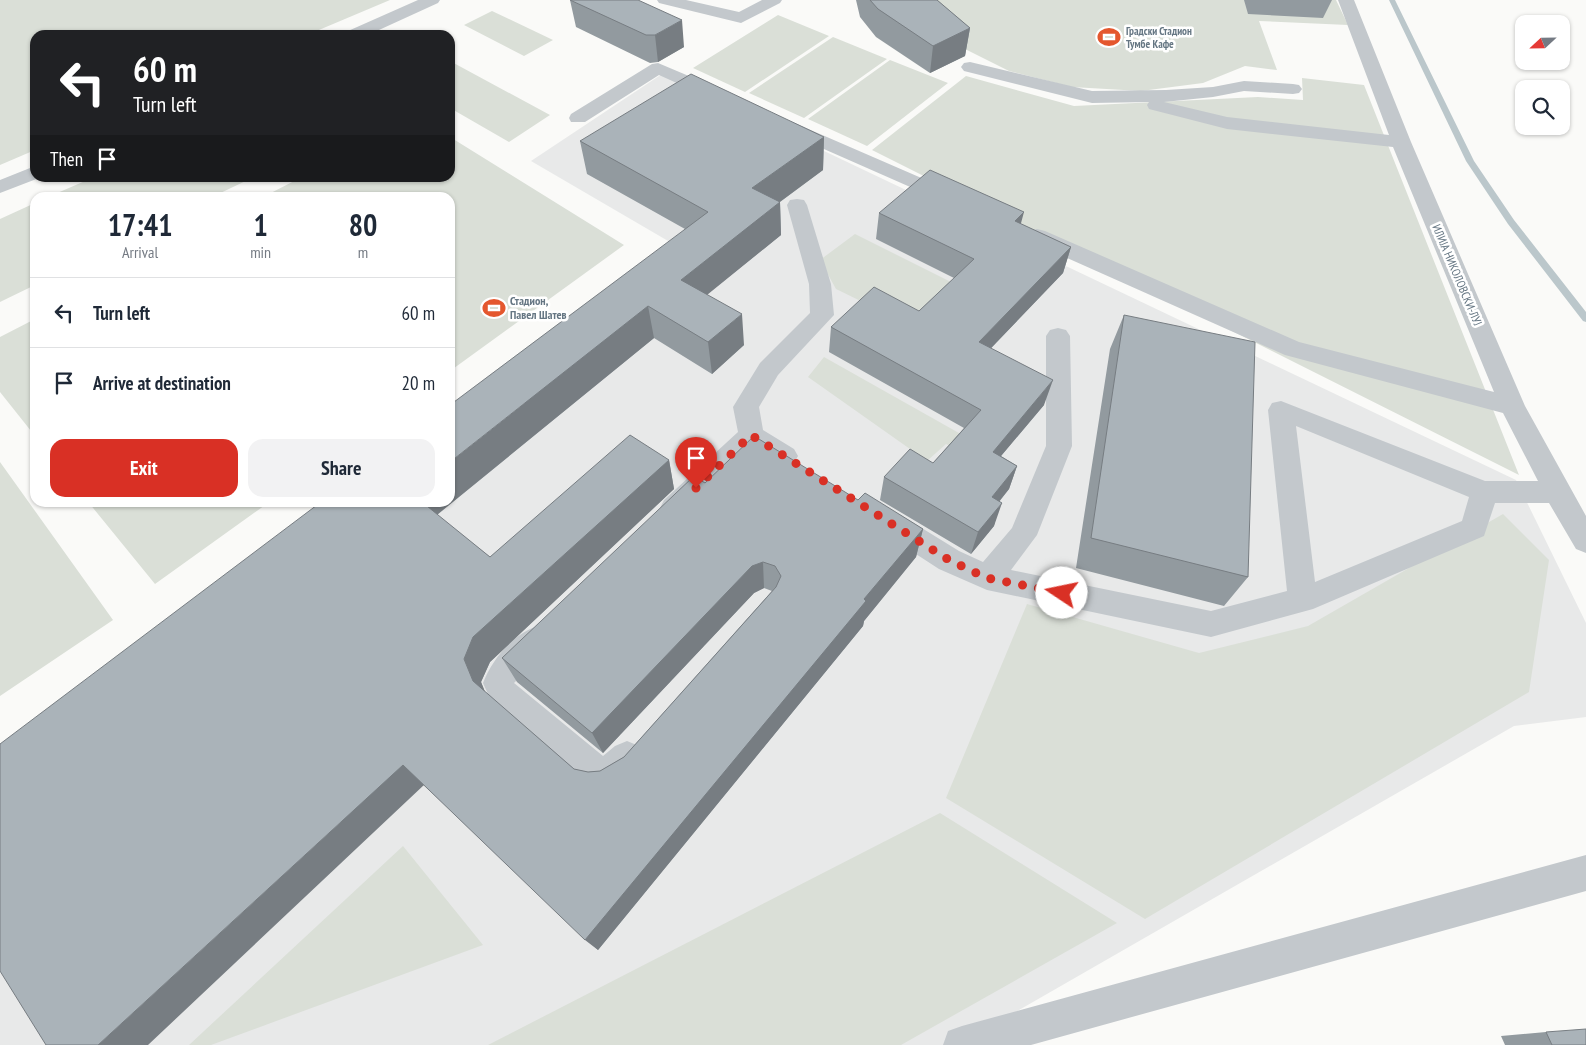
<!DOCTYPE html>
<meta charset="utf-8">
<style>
body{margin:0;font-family:"PT Sans Narrow",sans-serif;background:#f2f2f3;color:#1f2937;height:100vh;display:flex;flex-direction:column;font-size:19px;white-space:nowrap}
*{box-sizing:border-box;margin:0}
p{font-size:16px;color:#747a83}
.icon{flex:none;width:28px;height:28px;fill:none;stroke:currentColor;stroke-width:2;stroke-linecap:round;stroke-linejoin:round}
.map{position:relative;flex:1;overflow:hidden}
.sheet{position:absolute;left:30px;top:192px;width:425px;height:315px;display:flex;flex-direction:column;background:#fff;border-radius:15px;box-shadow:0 1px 4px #0004}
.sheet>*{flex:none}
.banner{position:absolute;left:30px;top:30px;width:425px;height:152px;border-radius:15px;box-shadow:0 1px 4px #0004;background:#202124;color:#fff;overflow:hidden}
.needle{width:32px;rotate:248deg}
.fabs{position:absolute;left:1515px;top:15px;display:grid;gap:10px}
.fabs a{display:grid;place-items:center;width:55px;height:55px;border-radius:10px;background:#fff;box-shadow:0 1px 4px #0004;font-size:25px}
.pin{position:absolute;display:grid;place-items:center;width:42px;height:42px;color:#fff;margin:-51px -21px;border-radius:50% 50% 50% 0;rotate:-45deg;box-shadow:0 0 5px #0007}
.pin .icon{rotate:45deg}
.me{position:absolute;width:55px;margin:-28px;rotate:281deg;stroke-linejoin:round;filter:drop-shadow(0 0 4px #0008)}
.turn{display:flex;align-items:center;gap:18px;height:105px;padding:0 20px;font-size:22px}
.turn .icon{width:65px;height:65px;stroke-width:2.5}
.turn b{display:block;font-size:35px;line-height:42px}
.then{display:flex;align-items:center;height:48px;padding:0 20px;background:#0003;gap:10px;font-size:19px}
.eta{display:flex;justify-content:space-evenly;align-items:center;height:85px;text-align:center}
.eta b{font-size:30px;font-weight:700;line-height:35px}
.action{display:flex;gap:10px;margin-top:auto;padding:10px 20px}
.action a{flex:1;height:58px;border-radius:15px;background:#d93025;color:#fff;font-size:20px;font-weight:700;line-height:58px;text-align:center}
.action a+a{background:#f2f2f3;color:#1f2937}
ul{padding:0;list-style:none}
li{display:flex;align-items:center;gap:15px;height:70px;padding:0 20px;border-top:1px solid #e0e1e3}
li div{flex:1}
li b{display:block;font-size:19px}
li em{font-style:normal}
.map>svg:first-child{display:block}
.built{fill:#e8e9e9}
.green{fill:#dadfd7}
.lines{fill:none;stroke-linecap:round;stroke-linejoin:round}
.stream{fill:#bbc7cb;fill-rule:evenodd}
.minor{fill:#c3c8cc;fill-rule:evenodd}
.wall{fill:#929a9f}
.shaded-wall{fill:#777d82}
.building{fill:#aab3b9;stroke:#777d82}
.route{stroke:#d93025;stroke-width:9;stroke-dasharray:0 16.2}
.labels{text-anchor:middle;stroke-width:5;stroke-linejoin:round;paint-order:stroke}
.far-poi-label{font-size:11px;font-weight:bold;fill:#657683;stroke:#fff;text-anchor:start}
.street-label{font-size:12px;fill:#657683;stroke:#fff}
.poi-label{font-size:12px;font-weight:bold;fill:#657683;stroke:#fff;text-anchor:start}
</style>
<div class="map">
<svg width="1586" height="1045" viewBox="0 0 1586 1045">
<rect width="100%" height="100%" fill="#fafaf8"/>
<path class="built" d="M662,74l854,406 70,143v94l-72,9 -556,319h-958v-292l450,-251 237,-250 -156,-91z"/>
<path class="green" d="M0,0h390l-83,35h-272v115l-35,15z
M933,0h403l12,25 -89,-4 18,49 -32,-4 -42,17 -62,8 -69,-4 -63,-16 -46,-23z
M492,11l61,29 -29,16 -60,-31z
M778,15l51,21 -84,56 -52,-24z
M833,37l54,22 -83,59 -55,-25z
M890,60l58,23 -81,63 -59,-27z
M450,61l100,54 -41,27 -59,-34z
M966,76l108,30 184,-9 45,3 -1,-22 62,7 155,390 -647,-325z
M450,137l174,108 -174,126v-173l-187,-1 37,-19h150z
M92,178h160l-40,19h-164z
M35,203v82l-35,17v-83z
M855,234l104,52 -45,41 -78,-38 -16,-29z
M35,319v117l-35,-44v-55z
M824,357l190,107 -12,9 -56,-29 -19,17 -119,-84z
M0,462l113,158 -113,76z
M89,503h179l-113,81z
M1503,514l46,46 -20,132 -384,227 -199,-121 81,-194 172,49 109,-27z
M940,813l177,110 -216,122h-413z
M403,846l80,99 -272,100h-22z"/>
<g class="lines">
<path class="stream" d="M1389,0h6l79,161 40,59 72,92v10l-3,-1 -75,-97 -42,-63z"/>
<path class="minor" d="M418,0h22l-2,3 -70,32h-23l3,-4z
M657,0h29l53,12 23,-12h20l-2,3 -39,20 -82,-20z
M1338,0h16l57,142 114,264 61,110v37l-10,-4 -27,-46h-54l-11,33 -171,73 -102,28 -224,-47 -48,-21 -60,-39 -4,-8 4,-8 10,-3 10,3 60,37 24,11 29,-34 34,-82v-110l4,-6 8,-2 8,2 4,6 2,110 -35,89 -26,35 200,41 76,-20 -19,-181 4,-7 9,-2 204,80h53l-35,-68 -218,-58 -256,-114 -3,-5 3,-5 8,-2 8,2 254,111 195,50 -101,-245 -166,-18 -78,-20 -2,-4 2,-3 -57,1 -128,-32 -3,-4 3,-4 6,-1 122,29 74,-1 47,-3 31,-6 49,3 6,1 3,4 -3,4 -6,1 -49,-3 -31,6 -49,5 63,15 162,18zM1296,426l173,71 -7,24 -147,61z
M658,63l64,27 3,4 -3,4h-12l-51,-23 -74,47h-14l-2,-4 2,-4 81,-50z
M790,121l166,72 3,4 -3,4 -7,2 -7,-2 -159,-70 -3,-4 3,-4z
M35,166v12h4l-39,15v-13z
M797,199l7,1 3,5 24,79 3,31 -56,60 -19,32 4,23 31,19 4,7 -4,7 -9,3 -32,-17 -69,67 -10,3 -10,-3 -4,-8 4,-8 74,-68 -5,-25 27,-44 50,-50 -1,-29 -22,-79 3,-5z
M535,627l11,4 4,10 -4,10 -32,32 89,73 12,-10 12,-5 12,5 4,11c-6,15 -25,35 -44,33 -3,0 -8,-3 -12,-4l-95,-83 -9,-20c9,-23 28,-47 52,-56z
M1586,855v36l-555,154h-88l5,-14 14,-5z"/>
</g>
<path class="wall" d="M570,0l114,47 -26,15 -8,1 -74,-36z
M856,0h81l33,28 -5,28 -35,17 -54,-36 -16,-20z
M1244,0h88l-9,18 -75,-4z
M824,137l-1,33 -43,32 1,33 -74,59 37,51 -32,29 -58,-36 -217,177 53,42 179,-97 5,29 -184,173 -9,20 4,10 89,77 14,3 12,-1 24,-14 148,-166 -8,-3 -10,5 -151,160 -86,-71 -15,-24 203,-175 153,17 65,29 -7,28 -52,64 -1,5 -265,324 -174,-165 -424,186 685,-742 -98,-55 -7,-33z
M879,213l142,11 50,23 -8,26 -72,75 53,57 -43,51 16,10 -8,23 -10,13 -5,24 -23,28 -91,-54 4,-23 49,-14 31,-35 -135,-76 2,-25 88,-16 35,-33 -78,-39z
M1124,315l124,262 -24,29 -148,-38 34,-219z
M1546,1032l40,13h-81l-4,-9z"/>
<path class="shaded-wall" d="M682,20l2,27 -26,15 -3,-27z
M970,28l-5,28 -35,17 3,-27z
M824,137l-1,33 -69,51 -2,-33z
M780,202l1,33 -95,77 -5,-32z
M1024,212l-7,26 -2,-17z
M1071,247l-8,26 -90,94 6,-25z
M648,306l6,32 -226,184 -12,-20h34v-40z
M742,314l2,31 -32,29 -4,-32z
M1053,380l-9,25 -59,70 8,-23z
M669,460l5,29 -184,173 -9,20 9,22 -17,-23 -9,-22 9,-22z
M1017,466l-8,23 -25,31 8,-23z
M1002,503l-8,23 -23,28 7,-22z
M923,529l-7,28 -52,64 -1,5 -265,324 -13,-10 279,-341z
M763,562l1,26 -10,5 -151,160 -11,-20 160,-167z
M403,765l22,19 -277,261h-50z"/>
<path class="building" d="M570,0h68l44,20 -27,15h-9z
M870,0h67l33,28 -37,18 -55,-37z
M691,74l133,63 -72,51 28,14 -99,78 61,34 -34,28 -60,-36 -198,156v-57l258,-193 -128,-71z
M930,170l94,42 -9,9 56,26 -92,95 74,38 -60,72 24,14 -25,31 10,6 -24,29 -94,-55 26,-28 23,14 48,-53 -150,-83 43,-40 45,24 55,-52 -95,-46z
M1124,315l131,27 -7,235 -157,-39z
M630,435l39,25 -196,177 -9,22 9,22 101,88 14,3 12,-1 24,-14 152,-170 5,-11 -6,-10 -12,-4 -11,4 -160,167 -90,-75 192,-182 11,7 49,-47 104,64 7,-7 58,36 -59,70 2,2 -281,339 -182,-175 -305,280h-52l-46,-74v-227l321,-242h101l68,55z
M1586,1029v16h-34l-6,-13z"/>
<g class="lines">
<path class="route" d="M696,488l55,-53 198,125 38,18 75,15"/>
</g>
<defs>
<symbol id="stadium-bare" viewBox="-9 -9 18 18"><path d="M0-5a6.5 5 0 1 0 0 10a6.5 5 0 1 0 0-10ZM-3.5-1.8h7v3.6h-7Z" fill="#e4572e" stroke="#fff" stroke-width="2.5" paint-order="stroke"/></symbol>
</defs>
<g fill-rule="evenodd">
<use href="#stadium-bare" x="1093" y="21" width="32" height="32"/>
<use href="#stadium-bare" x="478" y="292" width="32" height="32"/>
</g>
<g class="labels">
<g class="far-poi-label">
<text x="1126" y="35">Градски Стадион<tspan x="1126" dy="13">Тумбе Кафе</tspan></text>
</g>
<g class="street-label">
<text transform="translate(1457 275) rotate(67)" y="4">ИЛИЈА НИКОЛОВСКИ-ЛУЈ</text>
</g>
<g class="poi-label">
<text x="510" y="305">Стадион,<tspan x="510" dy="14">Павел Шатев</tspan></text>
</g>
</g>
</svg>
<div class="fabs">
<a><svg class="needle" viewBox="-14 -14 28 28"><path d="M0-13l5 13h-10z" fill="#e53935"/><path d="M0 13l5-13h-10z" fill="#747a83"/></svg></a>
<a><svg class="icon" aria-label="search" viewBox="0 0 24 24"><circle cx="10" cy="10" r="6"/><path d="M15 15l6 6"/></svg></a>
</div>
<div class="pin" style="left:696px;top:488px;background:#d93025"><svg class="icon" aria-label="arrive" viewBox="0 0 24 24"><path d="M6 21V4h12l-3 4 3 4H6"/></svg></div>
<svg class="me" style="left:1062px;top:593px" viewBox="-20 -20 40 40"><circle r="19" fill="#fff"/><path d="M0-13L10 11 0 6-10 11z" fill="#d93025"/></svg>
<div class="banner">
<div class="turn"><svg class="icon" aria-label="left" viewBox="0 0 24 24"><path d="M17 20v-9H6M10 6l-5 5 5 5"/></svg><div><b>60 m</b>Turn left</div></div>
<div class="then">Then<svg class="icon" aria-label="arrive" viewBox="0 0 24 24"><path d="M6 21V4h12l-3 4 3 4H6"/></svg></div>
</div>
<section class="sheet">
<div class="eta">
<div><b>17:41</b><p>Arrival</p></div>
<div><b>1</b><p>min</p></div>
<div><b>80</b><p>m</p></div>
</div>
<ul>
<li><svg class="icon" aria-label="left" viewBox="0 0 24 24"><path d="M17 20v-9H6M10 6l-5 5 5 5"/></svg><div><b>Turn left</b></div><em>60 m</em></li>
<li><svg class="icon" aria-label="arrive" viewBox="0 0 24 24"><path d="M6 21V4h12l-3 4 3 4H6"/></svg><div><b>Arrive at destination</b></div><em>20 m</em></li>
</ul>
<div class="action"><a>Exit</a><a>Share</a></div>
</section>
</div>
